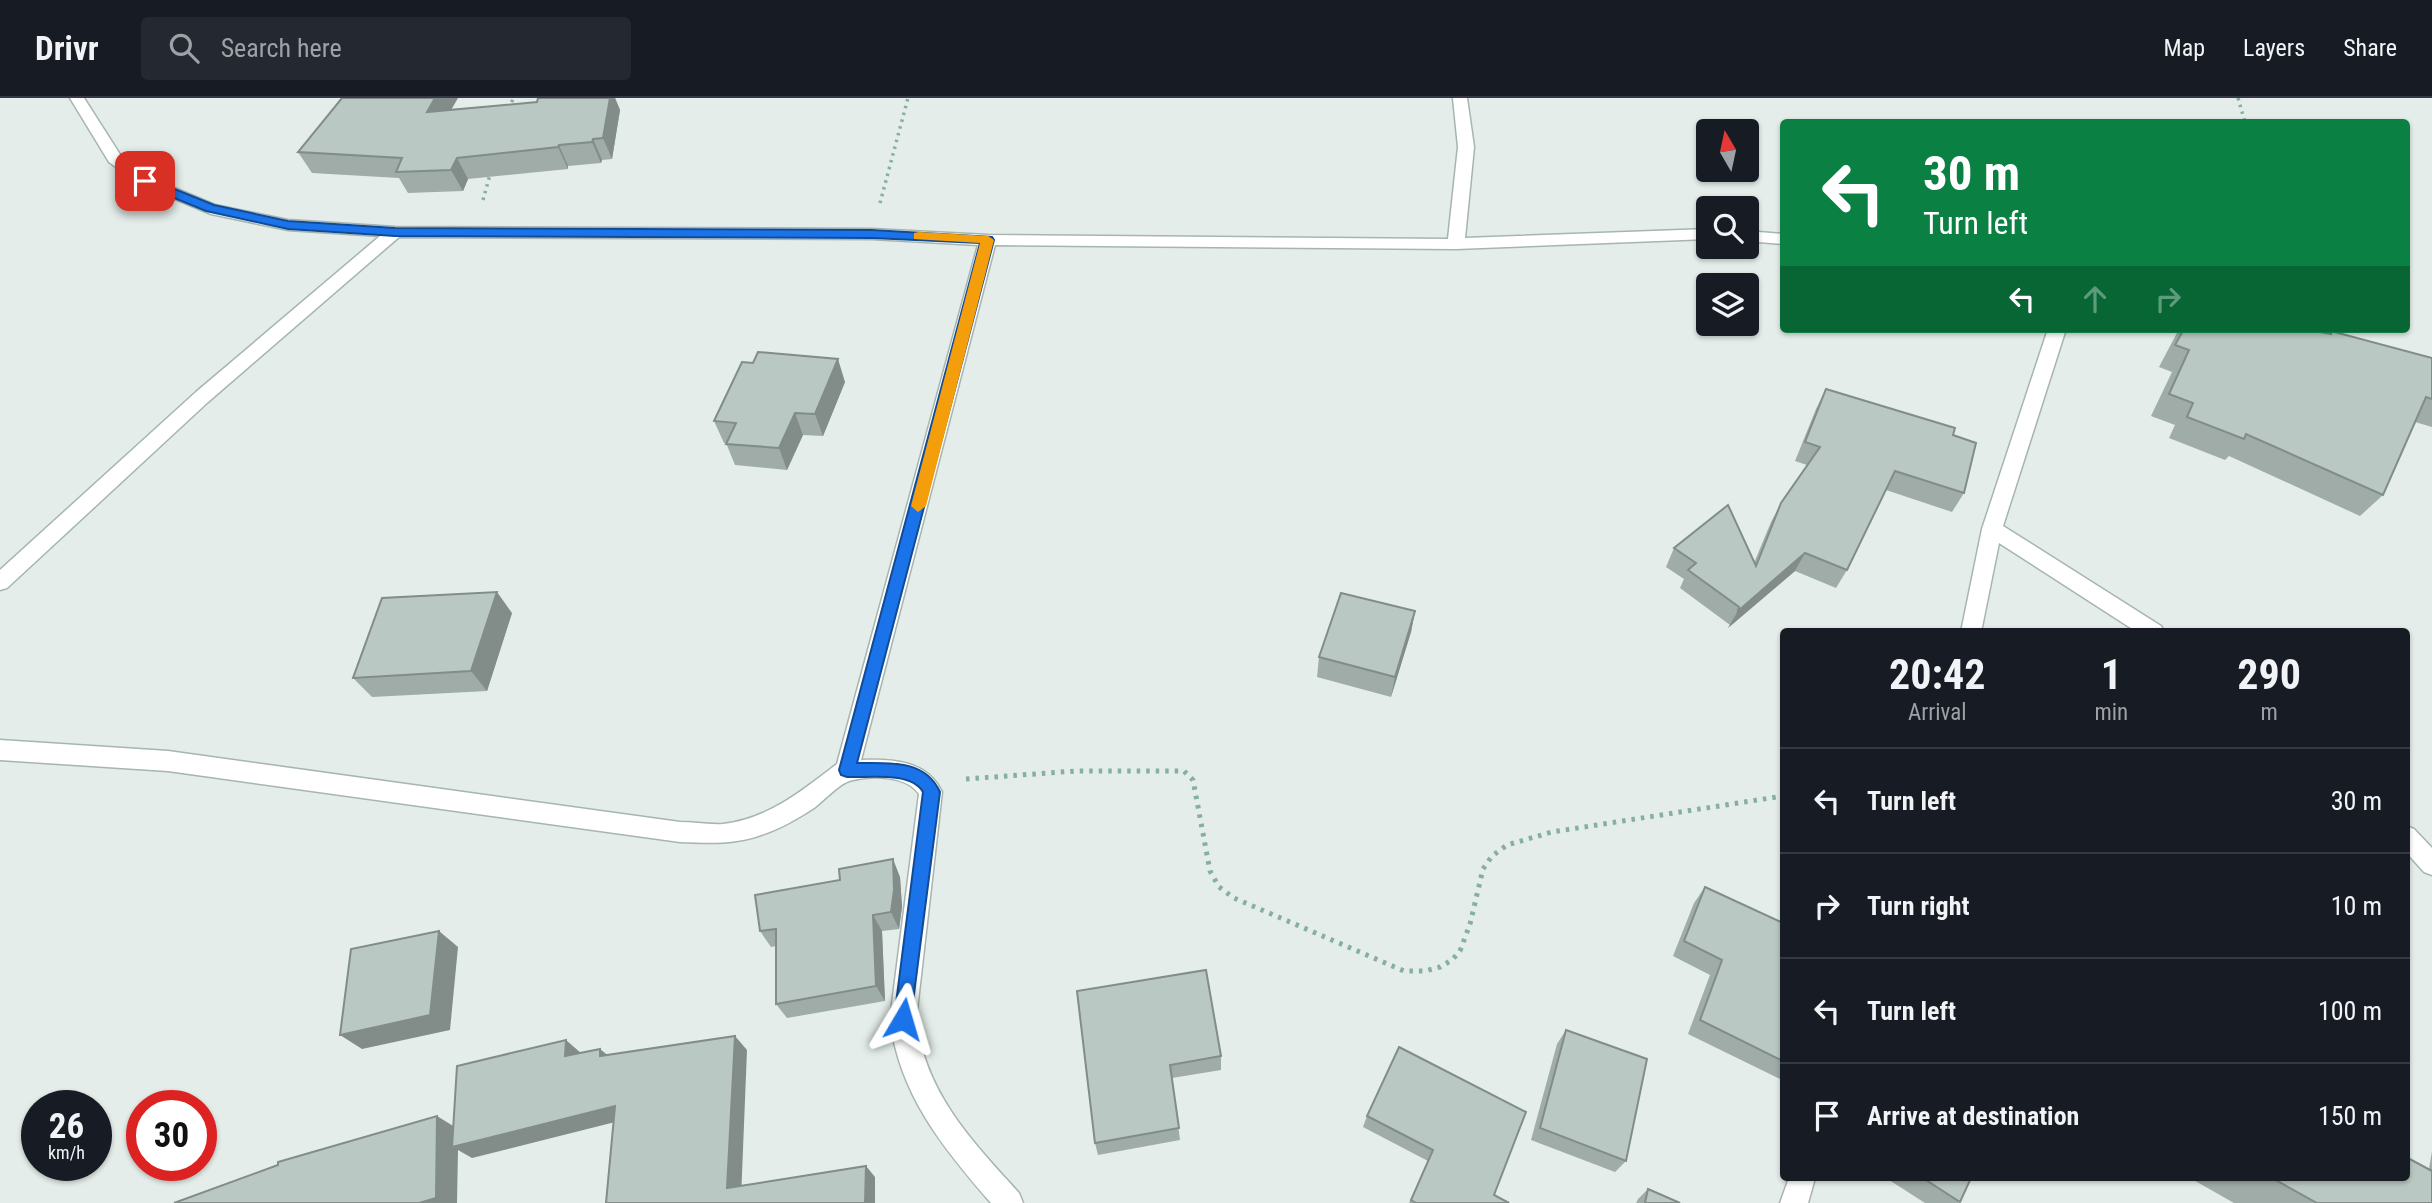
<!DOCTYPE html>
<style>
body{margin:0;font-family:"Roboto Condensed",sans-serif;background:#242831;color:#f1f3f6;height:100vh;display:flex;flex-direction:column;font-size:26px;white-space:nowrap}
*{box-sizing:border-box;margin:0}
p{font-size:23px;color:#9ea1a6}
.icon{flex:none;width:38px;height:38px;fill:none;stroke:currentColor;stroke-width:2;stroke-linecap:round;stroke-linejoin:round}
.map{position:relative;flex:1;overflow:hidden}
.details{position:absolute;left:1780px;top:530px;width:630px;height:553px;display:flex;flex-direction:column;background:#171b24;border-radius:7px;box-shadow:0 2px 5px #0004}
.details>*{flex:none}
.hud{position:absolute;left:1780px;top:21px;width:630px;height:214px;border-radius:7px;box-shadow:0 2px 5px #0004;background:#0b8043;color:#fff;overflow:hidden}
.needle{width:46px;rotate:351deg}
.controls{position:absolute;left:1696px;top:21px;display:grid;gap:14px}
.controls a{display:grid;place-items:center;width:63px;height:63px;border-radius:7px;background:#171b24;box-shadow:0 2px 5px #0004;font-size:35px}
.speed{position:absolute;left:21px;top:992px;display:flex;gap:14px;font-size:35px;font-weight:700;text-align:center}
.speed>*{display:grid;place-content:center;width:91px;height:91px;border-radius:50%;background:#171b24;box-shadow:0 2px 5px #0004;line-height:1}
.speed small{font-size:18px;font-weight:400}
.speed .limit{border:10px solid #d22;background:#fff;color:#111}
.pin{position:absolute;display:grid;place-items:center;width:60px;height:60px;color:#fff;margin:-30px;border-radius:14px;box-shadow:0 4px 10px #0006}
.me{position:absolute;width:77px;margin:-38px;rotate:7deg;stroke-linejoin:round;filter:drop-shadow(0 0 5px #0008)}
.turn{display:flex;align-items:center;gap:24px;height:147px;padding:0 28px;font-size:32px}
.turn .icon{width:91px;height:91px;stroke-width:2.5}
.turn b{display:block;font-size:49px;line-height:60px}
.lanes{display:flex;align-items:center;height:66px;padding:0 28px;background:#0003;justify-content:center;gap:35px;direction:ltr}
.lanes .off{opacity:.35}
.eta{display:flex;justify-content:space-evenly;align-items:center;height:119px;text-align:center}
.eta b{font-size:42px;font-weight:700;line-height:49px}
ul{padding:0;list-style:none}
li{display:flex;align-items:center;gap:21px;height:105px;padding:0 28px;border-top:2px solid #363941}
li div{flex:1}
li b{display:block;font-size:26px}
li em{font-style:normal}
header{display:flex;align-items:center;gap:42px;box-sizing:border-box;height:98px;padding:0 35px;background:#171b24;border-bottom:2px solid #363941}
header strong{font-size:33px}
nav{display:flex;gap:38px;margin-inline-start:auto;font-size:24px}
.search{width:490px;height:63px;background:#242831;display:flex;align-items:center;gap:18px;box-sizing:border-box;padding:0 24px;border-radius:7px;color:#9ea1a6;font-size:26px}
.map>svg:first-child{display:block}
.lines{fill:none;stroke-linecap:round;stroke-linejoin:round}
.minor-casing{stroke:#a6b5b0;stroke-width:3}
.path-far1{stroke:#85b0a1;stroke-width:3.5;stroke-dasharray:2.5 4.5;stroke-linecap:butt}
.path{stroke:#85b0a1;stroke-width:5;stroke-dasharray:3.5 6;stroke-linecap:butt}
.minor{fill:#fff;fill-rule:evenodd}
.wall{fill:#9faca7}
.shaded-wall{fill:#828c88}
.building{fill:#b9c8c2;stroke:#828c88;stroke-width:2}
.route{fill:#1a73e8;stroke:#114b97;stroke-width:2}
.slow{fill:#f59e0b}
</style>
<header>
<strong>Drivr</strong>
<div class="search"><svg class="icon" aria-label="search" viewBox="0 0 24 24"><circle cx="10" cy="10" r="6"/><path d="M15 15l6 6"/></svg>Search here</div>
<nav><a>Map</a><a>Layers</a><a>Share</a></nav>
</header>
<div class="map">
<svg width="2432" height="1105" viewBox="0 0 2432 1105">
<rect width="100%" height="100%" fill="#e4ede9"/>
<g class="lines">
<defs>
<path id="minor" d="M70,0h14l37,58 30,22 64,27 73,15 107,7 477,2 116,6 460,4 10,-92 -5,-49h14l7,49 -9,91 243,-9v10l-252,10 -461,-4 -134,515c31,-1 66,0 81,32l-26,227c9,74 55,121 103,174l4,10h-32c-48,-55 -92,-109 -101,-184l29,-225c-12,-18 -46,-19 -66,-14 -13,2 -28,20 -39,28 -17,11 -34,21 -53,27 -28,10 -52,8 -81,7l-512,-71 -168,-11v-20l168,11 512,71c14,0 29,3 43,2 45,-5 80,-34 114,-60l141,-519 -106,-6 -473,-2 -191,165 -201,186 -7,2v-20l196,-178 184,-156 -92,-6 -77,-16 -72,-30 -30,-22z
M1746,133l37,3v10l-37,-3z
M2048,231h18l-63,197 158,100 3,6h-27l-138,-89 -18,89h-20l21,-103z
M2406,728l8,3 18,19v27l-8,-3 -18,-20z
M1789,1080h26l-7,25h-28z"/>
</defs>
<use href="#minor" class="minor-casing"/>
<path class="path-far1" d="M2238,0l7,24
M510,11l3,-11
M483,102l8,-29
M880,105l28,-105"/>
<path class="path" d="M966,681l110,-8h108l9,9 17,91 9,16 15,11 170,73h21l15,-4 12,-7 8,-9 10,-27 13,-55 9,-13 15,-11 45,-13 231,-36"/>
<use href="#minor" class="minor"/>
</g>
<path class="wall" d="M538,0h77l5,12 -8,49 -10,1 -1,3 -33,3v3l-100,10 -5,12 -55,2 -9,-15 -87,-5 -14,-21 154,-43 85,-7z
M2179,231h126l24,4 2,-2 101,27v69l-17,-5 -32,73 -23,21 -131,-60 -4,4 -56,-22 6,-13 -24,-9 21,-44 -13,-5z
M845,284l-22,54 -20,-1 -16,35 -52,-5 -9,-22h-2l-10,-22z
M1826,291l127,46 11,58 -12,19 -66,-22 -39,80 -11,18 -41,-17 -67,57 2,-3 -50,-37 4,-9 -18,-12 8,-19 80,15 17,-41 10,-19 26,-38 -12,-4 21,-52z
M1415,513l-4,21 -20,65 -74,-20 2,-20z
M512,515l-25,78 -115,6 -19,-19z
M900,779l2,30 -3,22 -17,2 3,70 -98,17 -11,-14v-58l-5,1 -11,-16z
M1705,789l78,36v153l-3,3 -92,-45 22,-59 -37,-19 21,-53z
M1077,893l144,65v14l-49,8 8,62 -82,15 -3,-12z
M1566,932l60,131 -11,11 -84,-32 26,-96z
M1399,949l95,148 15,8h-100l19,-42 -65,-34 4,-11z
M2432,1053v52h-198l-44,-25h216l23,-9z
M1886,1080h85l-11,24 -2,1h-33z
M1648,1091l32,14h-44l2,-4z"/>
<path class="shaded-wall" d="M435,0h23l-20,35 -11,-21z
M610,0h5l5,12 -8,49 -9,-21z
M593,41l9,21 -1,3 -9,-21z
M559,47l9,21v3l-10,-22z
M457,60l11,21 -5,12 -12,-21z
M838,261l7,23 -22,54 -8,-22z
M795,315l8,22 -16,35 -8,-22z
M1805,455l-10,18 -67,57 10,-17z
M497,494l15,21 -25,78 -16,-20z
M1415,513l-4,21 -20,65 4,-20z
M893,761l7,18 2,30 -3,22 -8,-17z
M873,817l9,16 3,70 -9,-15z
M439,833l19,16 -8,83 -88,19 -22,-14z
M735,938l12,14 -6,149 -14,-11z
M566,942l16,14 -17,2z
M600,951l16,13 -16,-6z
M615,1008l16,12 -159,40 -14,-8 -1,53h-38l18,-87 21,13z
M866,1068l9,11v26h-10z"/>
<path class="building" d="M342,0h93l-8,14 110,-10 1,-4h72l-7,40 -10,1 -1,3 -33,3 -1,2 -101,11 -6,12 -55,2 6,-14 -104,-6z
M2184,231h121l26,5v-3l101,27v41l-6,-2 -43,98 -137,-61 -2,5 -57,-22 6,-14 -24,-9 20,-44 -14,-5z
M758,254l80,7 -23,55 -20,-1 -16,35 -53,-4 10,-21 -22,-2 28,-59 11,1z
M1826,291l129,39 -2,7 23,8 -12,50 -69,-22 -48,99 -42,-17 -67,58 1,-4 -51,-37 8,-7 -22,-15 54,-43 28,61 25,-63 39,-56 -15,-5z
M497,494l-26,79 -118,7 29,-80z
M1341,495l74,18 -20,66 -76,-20z
M893,761l1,31 -3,22 -18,3 3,71 -100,18v-75l-16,2 -5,-36 85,-15 -1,-11z
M1705,789l78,36v138l-83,-41 22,-60 -38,-19z
M439,833l-9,84 -90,20 11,-86z
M1206,872l15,86 -51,9 9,63 -84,15 -18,-152z
M1566,932l81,29 -21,102 -86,-33z
M735,938l-8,152 139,-22 -1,37h-259l9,-97 -163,41 5,-81 109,-26 -1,16 35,-7v7z
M1399,949l127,65 -32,83 15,8h-93l-5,-3 22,-50 -66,-34z
M437,1018l-1,82 -17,5h-245l104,-38v-3z
M2406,1059l26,14v32h-115l-45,-25h134z
M1923,1080h48l-11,24z
M1648,1091l32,14h-35z"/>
<path class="route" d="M145,79l69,28 74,16 107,7 477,2 120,7 2,3 -137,523c32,0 68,-4 83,29l-30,233 -7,3 -7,-3 -2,-6 29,-227c-12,-21 -55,-14 -76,-15l-6,-2 -2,-5 141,-527 -108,-5 -477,-2 -107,-7 -82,-18 -66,-27 -1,-3z"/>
<path class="slow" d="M919,134l69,4 6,4 -68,266 -8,6 -7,-6 69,-263 -66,-4v-6z"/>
</svg>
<div class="controls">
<a><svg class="needle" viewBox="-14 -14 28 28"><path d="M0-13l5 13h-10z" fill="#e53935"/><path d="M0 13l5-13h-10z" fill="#9ea1a6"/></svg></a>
<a><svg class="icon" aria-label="search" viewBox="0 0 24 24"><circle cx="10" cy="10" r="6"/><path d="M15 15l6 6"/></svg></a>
<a><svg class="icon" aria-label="layers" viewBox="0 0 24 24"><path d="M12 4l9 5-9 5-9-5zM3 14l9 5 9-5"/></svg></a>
</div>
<div class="speed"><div>26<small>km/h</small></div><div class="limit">30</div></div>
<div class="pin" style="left:145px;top:83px;background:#d93025"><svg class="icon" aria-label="arrive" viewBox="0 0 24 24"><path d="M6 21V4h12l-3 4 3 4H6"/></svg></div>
<svg class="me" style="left:903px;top:921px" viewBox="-20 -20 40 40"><path d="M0-17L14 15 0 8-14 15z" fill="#1a73e8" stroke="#fff" stroke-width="4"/></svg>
<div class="hud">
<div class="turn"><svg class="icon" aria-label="left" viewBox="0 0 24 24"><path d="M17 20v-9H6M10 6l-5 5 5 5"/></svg><div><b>30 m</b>Turn left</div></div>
<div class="lanes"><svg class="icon" aria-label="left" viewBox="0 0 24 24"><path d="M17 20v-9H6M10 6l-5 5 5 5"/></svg><svg class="icon off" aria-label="ahead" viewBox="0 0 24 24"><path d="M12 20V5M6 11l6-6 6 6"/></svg><svg class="icon off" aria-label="right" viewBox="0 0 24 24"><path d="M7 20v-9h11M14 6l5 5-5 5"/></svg></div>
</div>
<section class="details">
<div class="eta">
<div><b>20:42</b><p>Arrival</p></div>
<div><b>1</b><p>min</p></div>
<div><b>290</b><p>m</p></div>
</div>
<ul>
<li><svg class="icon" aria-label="left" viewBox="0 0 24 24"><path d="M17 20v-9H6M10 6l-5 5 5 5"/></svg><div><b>Turn left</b></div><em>30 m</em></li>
<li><svg class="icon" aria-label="right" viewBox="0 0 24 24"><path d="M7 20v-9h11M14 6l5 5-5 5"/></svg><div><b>Turn right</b></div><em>10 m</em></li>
<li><svg class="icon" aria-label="left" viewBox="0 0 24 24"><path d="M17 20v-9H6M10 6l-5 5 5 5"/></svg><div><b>Turn left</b></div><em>100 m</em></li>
<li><svg class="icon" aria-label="arrive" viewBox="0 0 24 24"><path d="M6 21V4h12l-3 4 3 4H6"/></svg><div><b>Arrive at destination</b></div><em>150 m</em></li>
</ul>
</section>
</div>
